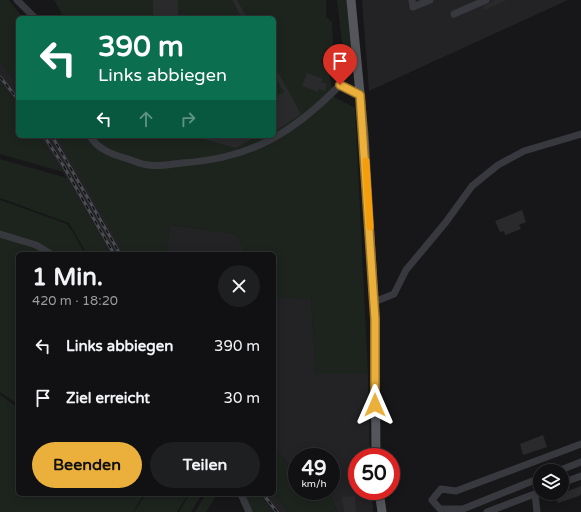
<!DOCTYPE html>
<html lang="de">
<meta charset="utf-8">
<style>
body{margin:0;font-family:"Varela Round",sans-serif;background:#1e1f21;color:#f1f3f6;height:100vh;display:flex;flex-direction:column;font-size:15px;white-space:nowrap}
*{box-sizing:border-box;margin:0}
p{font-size:13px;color:#9c9da0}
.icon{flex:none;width:22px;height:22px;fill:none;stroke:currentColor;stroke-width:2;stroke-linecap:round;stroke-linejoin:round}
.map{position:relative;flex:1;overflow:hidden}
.details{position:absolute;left:16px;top:252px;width:260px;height:244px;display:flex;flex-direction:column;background:#111113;border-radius:6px;box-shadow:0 2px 10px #0003,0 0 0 1px #303133}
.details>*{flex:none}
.top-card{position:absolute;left:16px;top:16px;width:260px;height:122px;border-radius:6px;box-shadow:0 2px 10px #0003,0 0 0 1px #303133;background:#0b6e4f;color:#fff;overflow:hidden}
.controls{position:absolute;left:533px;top:464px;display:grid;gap:8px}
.controls a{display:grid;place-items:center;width:36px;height:36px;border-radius:50%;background:#111113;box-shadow:0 2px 10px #0003,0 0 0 1px #303133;font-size:20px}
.speed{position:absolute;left:288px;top:448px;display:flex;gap:8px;font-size:20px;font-weight:700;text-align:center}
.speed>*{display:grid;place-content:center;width:52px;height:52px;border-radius:50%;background:#111113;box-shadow:0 2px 10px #0003,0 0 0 1px #303133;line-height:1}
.speed small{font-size:10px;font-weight:400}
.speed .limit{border:6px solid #d22;background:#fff;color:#111}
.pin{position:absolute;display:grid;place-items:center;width:34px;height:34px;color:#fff;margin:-41px -17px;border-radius:50% 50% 50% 0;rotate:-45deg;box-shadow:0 0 4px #0007}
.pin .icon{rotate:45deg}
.me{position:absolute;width:44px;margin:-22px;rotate:0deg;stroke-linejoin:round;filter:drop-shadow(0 0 3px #0008)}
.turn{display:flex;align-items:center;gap:14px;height:84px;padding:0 16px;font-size:18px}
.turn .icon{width:52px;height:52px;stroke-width:2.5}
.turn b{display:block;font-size:28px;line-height:34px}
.lanes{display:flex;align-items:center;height:38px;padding:0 16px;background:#0003;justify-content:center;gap:20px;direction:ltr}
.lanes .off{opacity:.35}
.round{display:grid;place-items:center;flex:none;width:42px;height:42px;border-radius:21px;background:#1e1f21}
.headline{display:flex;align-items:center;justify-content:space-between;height:68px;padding:0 16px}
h1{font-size:24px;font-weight:700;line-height:30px}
.primary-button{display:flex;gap:8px;margin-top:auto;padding:8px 16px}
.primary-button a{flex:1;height:46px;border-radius:24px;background:#ebb03c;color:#111;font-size:16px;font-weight:700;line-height:46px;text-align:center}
.primary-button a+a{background:#1e1f21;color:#f1f3f6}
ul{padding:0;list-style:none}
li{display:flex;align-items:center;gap:12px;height:52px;padding:0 16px}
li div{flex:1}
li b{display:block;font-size:15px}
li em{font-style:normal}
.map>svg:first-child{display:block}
.built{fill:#232326}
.green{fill:#1d241e}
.building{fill:#2a2a2d}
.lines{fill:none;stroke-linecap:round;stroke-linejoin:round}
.minor{stroke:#38393e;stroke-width:7}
.major{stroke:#54565c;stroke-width:9}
.rail-casing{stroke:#4b4d52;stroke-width:3}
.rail{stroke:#121214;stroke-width:1.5;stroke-dasharray:4.5;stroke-linecap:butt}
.route-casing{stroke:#997227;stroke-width:10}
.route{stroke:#ebb03c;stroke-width:7}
.slow{stroke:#f59e0b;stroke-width:7}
</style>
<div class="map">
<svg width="581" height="512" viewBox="0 0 581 512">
<rect width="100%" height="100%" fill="#171719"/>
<path class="built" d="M362,0h206l-199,91z
M0,62l18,21v22l-18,-23z
M39,136h18l7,10 61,108h-14l-48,-82z
M170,225l66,9 11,20h-81z
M274,298h37l5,76h52l2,83h-13v34h15l1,21h-36l-8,-21h2v-34h-34v21l-23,-32z
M259,494h15l14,18h-15z"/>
<path class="green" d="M0,0h9l14,18h-5v65l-18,-21z
M54,0h272v17l6,5 1,24 -7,6 -5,10 9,11v7l4,17 21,11 13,266h-52l-5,-75 -37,-1v-44h-27l-11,-20 -66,-9 -4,29h-41l-68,-118h217v-118h-210z
M337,0h10l6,50h-10z
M0,82l18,23v31h21l24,36 -63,-18z
M0,159l67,19 44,76h-24l-18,-31 -69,-25z
M0,200l67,24 5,7 13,23h-32l-53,-22z
M0,237l35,9 12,8h-29v150l-18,-12z
M0,395l18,13v86h126l-11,18h-133z
M274,446l23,32v13h32l8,21h-49l-14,-18z
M146,494h42l-11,18h-43z
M189,494h13l-11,18h-12z
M206,494h11l-11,18h-11z
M243,494h16l14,18h-23z"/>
<path class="building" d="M153,0h25v18h-25z
M232,0h5l10,18h-5z
M495,0h12l-23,10 -1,-3z
M274,65l27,49 -27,18v-34l10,-6 -10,-17z
M307,73l16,6 -2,3 6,2 -2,7 -6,-2 -1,3 -16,-6z
M197,136h60l-21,12 -39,-11z
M522,210l4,12 -7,3 2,4 -16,6 -1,-4 -4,1 -5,-11z
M543,435l4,12 -24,8 -3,-11z
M581,486v8l-2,2 -21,7 -3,-7z
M355,496l1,16h-12l-2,-15z"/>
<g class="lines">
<path class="minor" d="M17,0l18,18
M412,0l1,7 17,-7
M454,14l32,-14
M90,136c8,14 24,19 38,23 7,2 14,6 21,6 10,2 23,-1 33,-2 68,-4 111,-30 158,-78l20,10
M0,234l36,11 15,9
M374,302l20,-8 12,-24 40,-48 26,-36 26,-21 26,-14 57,-17
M558,471l23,-9
M540,478l-77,31h-23l-8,-9 9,-11 15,2 125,-47
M562,483l19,-7
M241,494l8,18
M535,494l2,18
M487,512l53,-20"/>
<path class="major" d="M351,0l13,135 11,184 1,138
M379,491l3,21"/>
<defs>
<path id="rail" d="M0,77l18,22
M44,136l19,29 51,89
M52,136l68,118
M263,494l14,18"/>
</defs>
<use href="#rail" class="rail-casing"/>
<use href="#rail" class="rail"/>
</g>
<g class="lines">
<defs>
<path id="route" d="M340,85l20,10 15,224v86"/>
</defs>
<use href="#route" class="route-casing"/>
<use href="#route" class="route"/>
<path class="slow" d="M366,161l4,66"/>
</g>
</svg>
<div class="controls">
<a><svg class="icon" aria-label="layers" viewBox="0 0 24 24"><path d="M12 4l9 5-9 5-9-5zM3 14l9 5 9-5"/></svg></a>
</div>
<div class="speed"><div>49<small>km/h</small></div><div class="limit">50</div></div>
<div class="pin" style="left:340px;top:85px;background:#d93025"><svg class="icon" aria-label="arrive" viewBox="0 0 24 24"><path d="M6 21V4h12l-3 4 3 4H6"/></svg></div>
<svg class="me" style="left:375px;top:405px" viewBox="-20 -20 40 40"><path d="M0-17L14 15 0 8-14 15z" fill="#ebb03c" stroke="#fff" stroke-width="4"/></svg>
<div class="top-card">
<div class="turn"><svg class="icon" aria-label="left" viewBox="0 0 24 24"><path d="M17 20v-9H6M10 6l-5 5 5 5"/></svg><div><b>390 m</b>Links abbiegen</div></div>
<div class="lanes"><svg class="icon" aria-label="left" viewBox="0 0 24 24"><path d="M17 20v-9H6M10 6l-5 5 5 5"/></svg><svg class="icon off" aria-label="ahead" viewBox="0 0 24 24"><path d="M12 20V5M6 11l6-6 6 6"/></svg><svg class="icon off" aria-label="right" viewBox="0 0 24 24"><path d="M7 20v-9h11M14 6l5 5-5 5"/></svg></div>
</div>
<section class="details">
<div class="headline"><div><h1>1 Min.</h1><p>420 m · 18:20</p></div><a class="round"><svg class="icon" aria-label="close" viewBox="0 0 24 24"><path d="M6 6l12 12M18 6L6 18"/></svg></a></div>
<ul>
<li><svg class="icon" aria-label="left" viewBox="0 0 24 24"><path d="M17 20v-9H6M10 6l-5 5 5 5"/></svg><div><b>Links abbiegen</b></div><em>390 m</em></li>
<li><svg class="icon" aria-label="arrive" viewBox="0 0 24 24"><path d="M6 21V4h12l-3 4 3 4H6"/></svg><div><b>Ziel erreicht</b></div><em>30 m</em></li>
</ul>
<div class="primary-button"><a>Beenden</a><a>Teilen</a></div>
</section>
</div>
